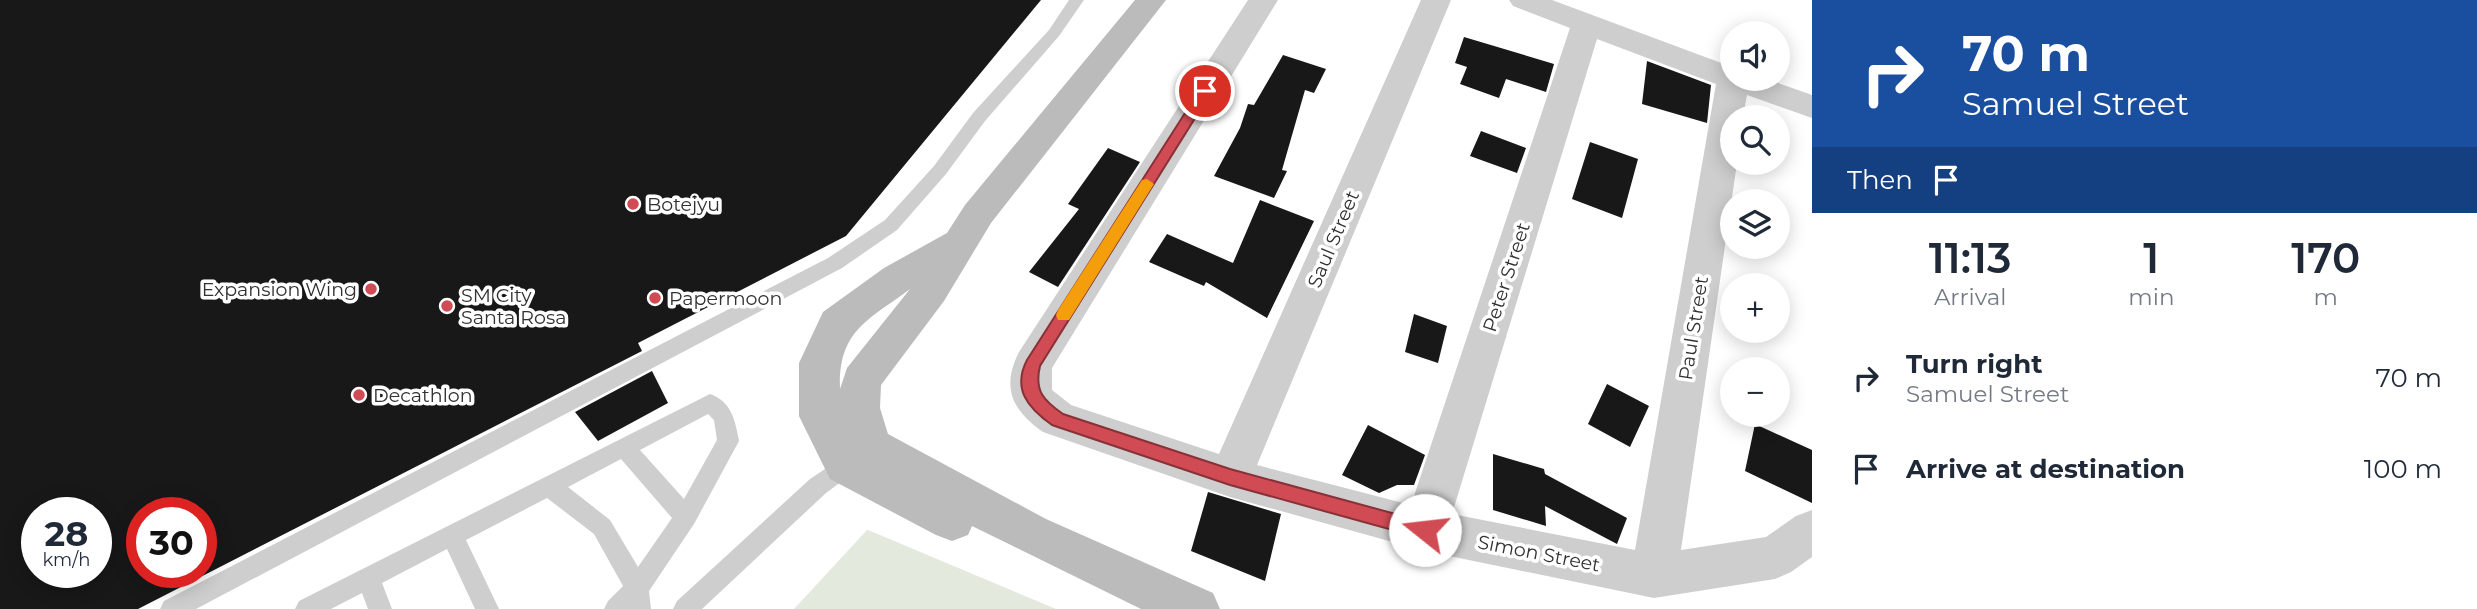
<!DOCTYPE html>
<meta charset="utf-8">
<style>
body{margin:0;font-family:Montserrat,sans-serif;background:#f2f2f3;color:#1f2937;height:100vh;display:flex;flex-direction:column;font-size:26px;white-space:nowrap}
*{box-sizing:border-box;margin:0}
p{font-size:23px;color:#747a83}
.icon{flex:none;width:38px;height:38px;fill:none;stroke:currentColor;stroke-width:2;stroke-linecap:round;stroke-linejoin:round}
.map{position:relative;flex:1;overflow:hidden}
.side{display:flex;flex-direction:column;background:#fff;width:665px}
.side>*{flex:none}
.guide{background:#1a4fa0;color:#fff;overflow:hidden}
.buttons{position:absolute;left:1720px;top:21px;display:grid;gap:14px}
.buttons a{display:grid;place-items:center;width:70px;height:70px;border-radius:50%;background:#fff;box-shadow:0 4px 18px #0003;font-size:35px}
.speed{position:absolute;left:21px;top:497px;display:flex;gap:14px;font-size:35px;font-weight:700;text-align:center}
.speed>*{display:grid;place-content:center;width:91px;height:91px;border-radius:50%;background:#fff;box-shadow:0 4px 18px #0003;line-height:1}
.speed small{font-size:18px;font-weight:400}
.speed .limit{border:10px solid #d22;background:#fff;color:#111}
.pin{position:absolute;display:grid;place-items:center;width:60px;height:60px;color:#fff;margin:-30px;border:4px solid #fff;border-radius:50%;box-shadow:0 2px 7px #0007}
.me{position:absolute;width:77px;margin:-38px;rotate:286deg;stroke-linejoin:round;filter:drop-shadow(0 0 5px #0008)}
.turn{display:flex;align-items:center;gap:24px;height:147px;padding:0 35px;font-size:32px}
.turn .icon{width:91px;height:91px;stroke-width:2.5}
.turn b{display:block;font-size:49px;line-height:60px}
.then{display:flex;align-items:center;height:66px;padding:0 35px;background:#0003;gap:14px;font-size:26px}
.eta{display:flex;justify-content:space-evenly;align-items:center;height:119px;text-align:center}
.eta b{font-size:42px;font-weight:600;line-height:49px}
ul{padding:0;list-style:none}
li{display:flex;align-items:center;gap:21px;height:91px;padding:0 35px}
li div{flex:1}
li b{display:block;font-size:26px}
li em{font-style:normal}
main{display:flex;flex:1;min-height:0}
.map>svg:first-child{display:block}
.green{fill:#e4e9de}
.building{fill:#181818;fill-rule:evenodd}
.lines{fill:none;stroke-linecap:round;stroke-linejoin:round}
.lane{fill:#cecece;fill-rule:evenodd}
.street{fill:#cecece;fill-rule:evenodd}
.secondary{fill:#bbb;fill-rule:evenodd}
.route{fill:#d14b55;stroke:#883137;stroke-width:2}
.slow{fill:#f59e0b}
.poi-dot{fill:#d14b55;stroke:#fff;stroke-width:2.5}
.labels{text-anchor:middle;stroke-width:7;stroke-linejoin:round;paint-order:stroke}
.poi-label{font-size:19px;fill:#313131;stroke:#fff;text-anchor:start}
.street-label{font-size:19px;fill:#313131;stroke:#fff}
</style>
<main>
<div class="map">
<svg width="1812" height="609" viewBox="0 0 1812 609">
<rect width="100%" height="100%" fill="#fff"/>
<path class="green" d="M867,530h1l188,79h-262z"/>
<path class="building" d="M0,0h1041l-195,236 -208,107 4,8 -504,258h-138zM37,513h59v59h-59zM142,513h59v59h-59z
M1464,37l90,27 -8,28 -40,-13 -7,19 -39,-14 7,-17 -12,-4z
M1283,55l43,14 -12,24 -9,-3 -23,80 5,1 -13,27 -60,-22 26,-48 8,-24 6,1z
M1647,61l64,24 -4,38 -65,-19z
M1481,131l45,17 -9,25 -47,-17z
M1590,142l48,17 -16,59 -50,-19z
M1108,148l32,14 -82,125 -29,-15 50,-63 -11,-5z
M1260,200l54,21 -47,97 -61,-36 -2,4 -55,-24 18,-28 66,29z
M1414,314l33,12 -9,37 -33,-11z
M652,371l16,32 -70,38 -23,-29z
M1607,384l42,22 -19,41 -42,-23z
M1755,424l57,26v53l-67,-32z
M1368,425l57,30 -11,30h-17l-18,8 -37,-18z
M1493,454l51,15 1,5 82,44 -10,26 -72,-38 1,20 -53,-16z
M1208,492l73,22 -16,67 -74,-30z"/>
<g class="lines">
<path class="lane" d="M1069,0h15l-25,36 -74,85 -39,53 -49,56 -55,38 -646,341h-36l4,-8 664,-343 57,-38 49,-54 39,-53 76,-83z
M710,394c22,8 25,26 29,47l-45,83 -45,67 2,18h-47l4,-8 15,-15 -29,-52 -47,-36 -81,42 33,69h-24l-28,-60 -65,34 10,26h-24l-6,-16 -31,16h-36l4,-8zM708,414l6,6 3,20 -33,59 -44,-49zM621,459l51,59 -34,49 -28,-47 -42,-33z
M849,453l8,3 3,7 -3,7 -31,23 -124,116h-29l4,-8 133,-122z"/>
<path class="street" d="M1248,0h30l-226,368v22l19,15 148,49 202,-454h30l-194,465 154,40 159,-477 -57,-22 -4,-6h43l180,67v12h35l45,16v23l-65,-23 -4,22h-11v46h5l-56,387 85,-13 30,-21 16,-6v47l-21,15 -16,7 -121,19 -229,-47 -195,-54 -187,-65c-31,-22 -42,-44 -24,-80zM1597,39l119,45 -81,466 -183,-36z"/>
<path class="secondary" d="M1135,0h31l-175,223 -47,78 -63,84 -1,23 8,26 158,85 167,74 7,16h-79l-169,-83 -4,9 -16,6 -16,-6 -106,-56 -31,-63v-53l24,-51 61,-44 63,-35 18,-28zM910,289l-63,79 -7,21c-2,-59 29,-69 70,-100z"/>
</g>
<path class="route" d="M1205,87l7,4 -172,275c-6,25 4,35 23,48l167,55 195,53 6,2 3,6 -3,7 -6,2 -195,-54 -178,-60c-24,-17 -40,-36 -25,-65l174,-272z"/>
<path class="slow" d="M1147,179l7,5 -85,136h-11l-2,-5 2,-5 84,-130z"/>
<g class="poi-dot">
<circle cx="633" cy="204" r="7"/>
<circle cx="371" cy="289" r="7"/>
<circle cx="655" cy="298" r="7"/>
<circle cx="447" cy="306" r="7"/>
<circle cx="359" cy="395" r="7"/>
</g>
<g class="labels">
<g class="poi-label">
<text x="647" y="211">Botejyu</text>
<text x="357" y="296" text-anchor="end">Expansion Wing</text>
<text x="461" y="302">SM City<tspan x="461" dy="22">Santa Rosa</tspan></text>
<text x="669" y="305">Papermoon</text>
<text x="373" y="402">Decathlon</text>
</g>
<g class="street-label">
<text transform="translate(1333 239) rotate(-67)" y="7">Saul Street</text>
<text transform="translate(1506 277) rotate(-72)" y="7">Peter Street</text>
<text transform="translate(1693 328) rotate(-81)" y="7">Paul Street</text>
<text transform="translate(1539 553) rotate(11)" y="7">Simon Street</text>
</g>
</g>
</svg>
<div class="buttons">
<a><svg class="icon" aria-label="sound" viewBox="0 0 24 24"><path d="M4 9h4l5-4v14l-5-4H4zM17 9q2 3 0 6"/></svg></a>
<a><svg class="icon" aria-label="search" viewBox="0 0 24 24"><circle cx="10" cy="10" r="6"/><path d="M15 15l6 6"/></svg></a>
<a><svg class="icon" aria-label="layers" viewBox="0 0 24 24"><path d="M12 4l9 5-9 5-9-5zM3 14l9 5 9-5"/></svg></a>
<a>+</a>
<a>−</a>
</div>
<div class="speed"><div>28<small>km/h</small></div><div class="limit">30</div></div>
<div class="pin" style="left:1205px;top:91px;background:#d93025"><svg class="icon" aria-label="arrive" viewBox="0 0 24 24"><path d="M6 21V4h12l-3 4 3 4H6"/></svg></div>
<svg class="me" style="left:1425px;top:530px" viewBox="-20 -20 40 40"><circle r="19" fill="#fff"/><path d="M0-13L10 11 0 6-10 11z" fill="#d14b55"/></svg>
</div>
<section class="side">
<div class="guide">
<div class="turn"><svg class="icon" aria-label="right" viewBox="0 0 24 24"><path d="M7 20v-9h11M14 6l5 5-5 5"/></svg><div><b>70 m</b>Samuel Street</div></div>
<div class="then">Then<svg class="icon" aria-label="arrive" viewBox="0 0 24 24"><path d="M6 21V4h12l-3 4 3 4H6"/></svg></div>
</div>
<div class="eta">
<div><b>11:13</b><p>Arrival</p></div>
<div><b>1</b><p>min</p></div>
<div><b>170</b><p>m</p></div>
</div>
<ul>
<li><svg class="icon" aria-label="right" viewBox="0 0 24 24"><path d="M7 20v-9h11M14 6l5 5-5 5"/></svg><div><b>Turn right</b><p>Samuel Street</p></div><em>70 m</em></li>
<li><svg class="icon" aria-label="arrive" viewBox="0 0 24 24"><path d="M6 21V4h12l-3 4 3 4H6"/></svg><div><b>Arrive at destination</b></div><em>100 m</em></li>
</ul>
</section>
</main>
